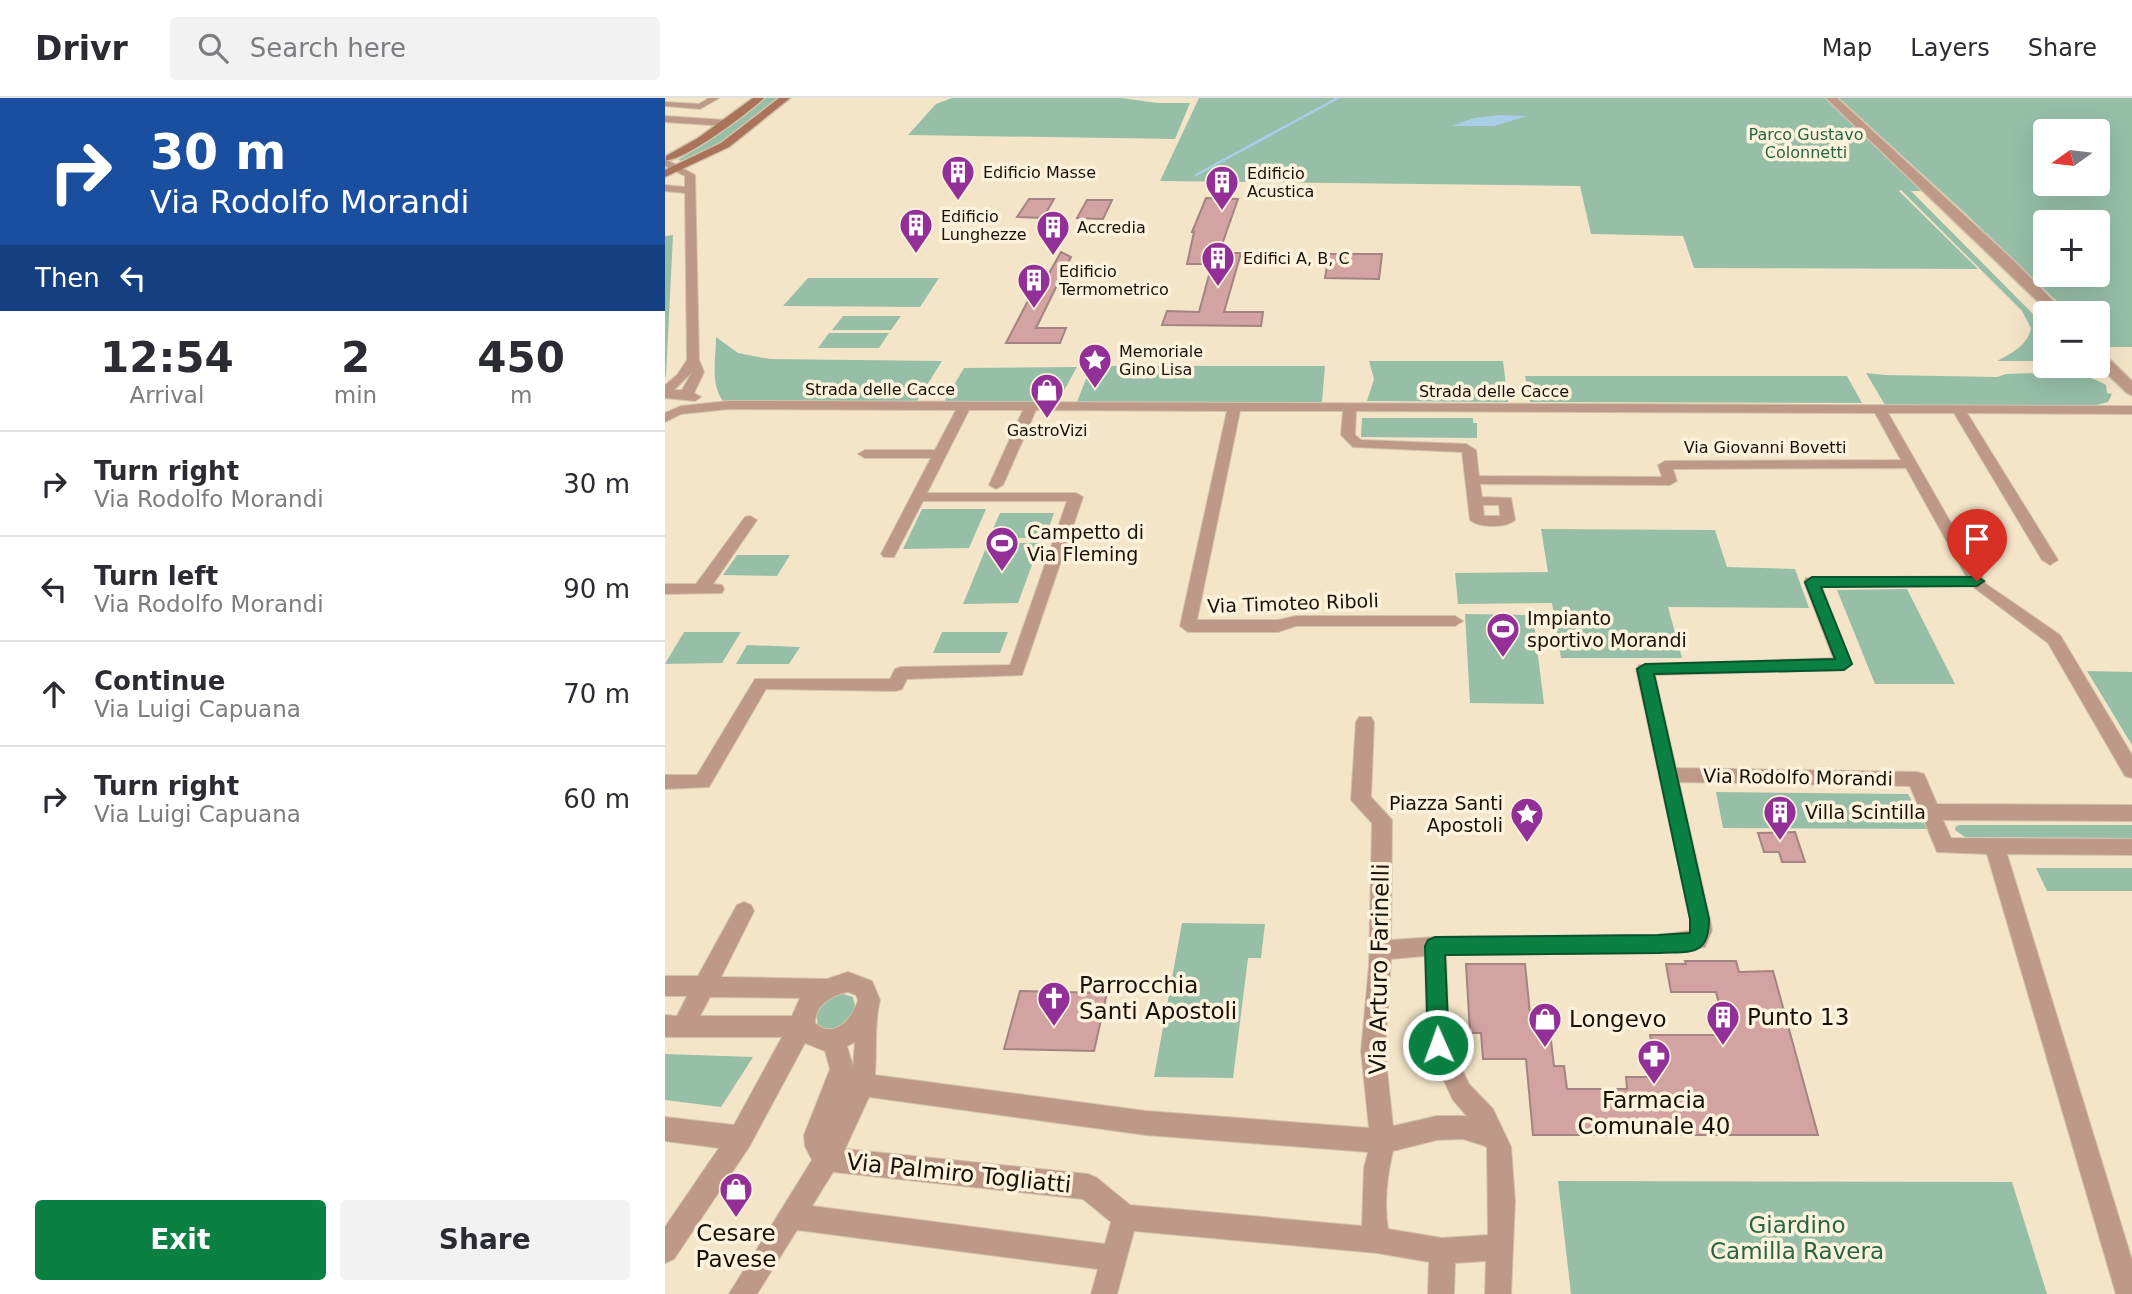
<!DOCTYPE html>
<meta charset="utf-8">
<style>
body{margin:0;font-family:"DejaVu Sans",sans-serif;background:#f2f2f3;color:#2b2b33;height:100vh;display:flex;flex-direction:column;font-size:26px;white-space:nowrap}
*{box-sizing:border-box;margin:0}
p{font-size:23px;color:#7c7c81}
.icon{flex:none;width:38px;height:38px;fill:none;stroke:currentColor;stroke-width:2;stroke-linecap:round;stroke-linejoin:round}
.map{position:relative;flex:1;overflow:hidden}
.sheet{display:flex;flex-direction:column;background:#fff;width:665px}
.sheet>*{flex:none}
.guide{background:#1a4fa0;color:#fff;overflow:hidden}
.needle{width:46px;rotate:256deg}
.fabs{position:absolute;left:1368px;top:21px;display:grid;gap:14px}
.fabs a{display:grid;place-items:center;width:77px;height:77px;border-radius:7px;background:#fff;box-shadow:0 7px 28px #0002;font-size:35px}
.pin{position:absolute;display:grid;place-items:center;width:60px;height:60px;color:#fff;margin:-72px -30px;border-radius:50% 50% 50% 0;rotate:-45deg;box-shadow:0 0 7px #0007}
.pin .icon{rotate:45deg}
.me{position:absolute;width:77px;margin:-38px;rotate:358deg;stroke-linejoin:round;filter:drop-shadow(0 0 5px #0008)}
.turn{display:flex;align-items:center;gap:24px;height:147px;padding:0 35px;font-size:32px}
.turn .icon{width:91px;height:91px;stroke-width:2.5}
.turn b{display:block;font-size:49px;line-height:60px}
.then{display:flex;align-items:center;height:66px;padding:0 35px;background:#0003;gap:14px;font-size:26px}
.eta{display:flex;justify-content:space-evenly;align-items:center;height:119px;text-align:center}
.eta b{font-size:42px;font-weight:700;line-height:49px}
.action{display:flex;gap:14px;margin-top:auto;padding:14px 35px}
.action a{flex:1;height:80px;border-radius:7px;background:#0b8043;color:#fff;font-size:28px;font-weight:700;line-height:80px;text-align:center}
.action a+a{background:#f2f2f3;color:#2b2b33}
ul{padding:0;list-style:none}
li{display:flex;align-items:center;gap:21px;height:105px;padding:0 35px;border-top:2px solid #e1e1e2}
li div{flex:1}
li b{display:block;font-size:26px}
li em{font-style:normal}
header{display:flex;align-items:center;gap:42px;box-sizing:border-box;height:98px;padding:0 35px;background:#fff;border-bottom:2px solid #e1e1e2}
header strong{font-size:33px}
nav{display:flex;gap:38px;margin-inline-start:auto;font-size:24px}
.search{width:490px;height:63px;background:#f2f2f3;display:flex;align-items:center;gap:18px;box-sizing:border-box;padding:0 24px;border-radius:7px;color:#7c7c81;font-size:26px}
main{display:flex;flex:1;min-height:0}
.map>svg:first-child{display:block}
.green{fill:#97bfa8;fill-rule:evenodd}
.water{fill:#a9ceea}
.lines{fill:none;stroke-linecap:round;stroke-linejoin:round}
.stream{stroke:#a9ceea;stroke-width:2.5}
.building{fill:#d2a3a1;stroke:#a48483;stroke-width:2}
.minor-casing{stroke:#d1c3aa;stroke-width:2}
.tertiary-casing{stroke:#d1c3aa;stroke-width:3}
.secondary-casing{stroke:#d1c3aa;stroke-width:3}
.minor{fill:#bf9987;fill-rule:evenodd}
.tertiary{fill:#bf9987;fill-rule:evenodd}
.secondary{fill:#a97259;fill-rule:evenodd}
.route{fill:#0b8043;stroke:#07532c;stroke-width:2}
.labels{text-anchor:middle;stroke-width:7;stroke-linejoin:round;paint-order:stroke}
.far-park-label{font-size:16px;fill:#246646;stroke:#fff2dc}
.far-poi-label{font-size:16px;fill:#171208;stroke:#fff2dc;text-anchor:start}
.far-street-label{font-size:16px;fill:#171208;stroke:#fff2dc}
.poi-label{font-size:19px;fill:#171208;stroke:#fff2dc;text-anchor:start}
.street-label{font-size:19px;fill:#171208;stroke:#fff2dc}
.near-street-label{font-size:23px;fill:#171208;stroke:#fff2dc}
.near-poi-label{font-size:23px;fill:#171208;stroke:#fff2dc;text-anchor:start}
.near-park-label{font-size:23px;fill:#246646;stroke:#fff2dc}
</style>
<header>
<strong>Drivr</strong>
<div class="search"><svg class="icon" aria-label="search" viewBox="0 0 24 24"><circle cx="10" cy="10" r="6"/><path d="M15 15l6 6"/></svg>Search here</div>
<nav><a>Map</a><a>Layers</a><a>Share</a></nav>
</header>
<main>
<section class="sheet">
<div class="guide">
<div class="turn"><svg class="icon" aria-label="right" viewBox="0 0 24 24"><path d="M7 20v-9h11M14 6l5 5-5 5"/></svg><div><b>30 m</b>Via Rodolfo Morandi</div></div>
<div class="then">Then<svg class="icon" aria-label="left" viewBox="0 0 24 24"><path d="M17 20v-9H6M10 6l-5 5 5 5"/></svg></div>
</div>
<div class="eta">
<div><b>12:54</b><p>Arrival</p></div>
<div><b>2</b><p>min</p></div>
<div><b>450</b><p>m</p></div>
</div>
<ul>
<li><svg class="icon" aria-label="right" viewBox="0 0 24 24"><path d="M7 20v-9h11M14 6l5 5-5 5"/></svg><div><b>Turn right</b><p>Via Rodolfo Morandi</p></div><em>30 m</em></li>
<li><svg class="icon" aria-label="left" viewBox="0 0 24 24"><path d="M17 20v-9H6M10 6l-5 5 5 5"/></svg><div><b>Turn left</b><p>Via Rodolfo Morandi</p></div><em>90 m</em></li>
<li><svg class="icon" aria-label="ahead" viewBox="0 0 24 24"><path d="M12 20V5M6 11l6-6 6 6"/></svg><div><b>Continue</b><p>Via Luigi Capuana</p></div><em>70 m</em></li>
<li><svg class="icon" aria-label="right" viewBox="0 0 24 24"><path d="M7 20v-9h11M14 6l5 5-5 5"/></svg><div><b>Turn right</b><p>Via Luigi Capuana</p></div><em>60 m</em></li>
</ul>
<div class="action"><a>Exit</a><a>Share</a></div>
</section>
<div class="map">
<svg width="1467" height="1196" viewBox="0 0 1467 1196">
<rect width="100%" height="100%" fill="#f4e5c9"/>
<path class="green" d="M101,0h15l-59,45 -38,18 -6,-1 23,-14z
M287,0h169l37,5h32l-15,36 -267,-4 28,-31z
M534,0h627l99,93h-14l135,136v34h-49c15,-8 31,-16 34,-33l-9,-17 -121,-121 -2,1 79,78 -284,-1 -11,-32 -92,-2 -11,-48 -420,-5z
M1174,0h293v249h-27l-7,-6v-28h-29l-104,-100zM1433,33v53h-52v-53zM1381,124h52v53h-52z
M8,137l-7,141 -1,2v-142z
M143,180h131l-19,29 -137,-1z
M178,218h58l-10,14h-59z
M164,235h60l-10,15h-61z
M51,239l22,16 32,6 172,2 -25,40h-194c-13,-16 -7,-44 -7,-64z
M704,263h134l5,41 -141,-1 7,-22z
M426,268h234l-3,36h-245z
M412,269l-16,29 -17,6h-100l20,-34z
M1201,275l19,2 112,2 9,-3c32,0 72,-7 100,11l1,8 5,1 -4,8 -15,4 -208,-1z
M860,278h322l15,27 -332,-1z
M697,320h111v5h4v15l-116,-1z
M257,411h64l-17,39 -66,1z
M335,415h54l-9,25h-56z
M876,431l174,1 12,37 68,2 14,39 -141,-1 14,51h-121l-9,-55 -94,1 -3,-31 93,-1z
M323,445h52l-22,60 -55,1z
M72,457h53l-13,21 -54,-1z
M1242,491l48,95h-80l-38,-94z
M800,516l68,1 11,89 -74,-1z
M19,534h57l-19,31 -57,1z
M277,534h66l-8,21h-67z
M82,547l53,2 -11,17h-53z
M1422,573l45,1v73z
M1051,694l192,2 19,35 -204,-1z
M1295,727h172v13l-167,-1 -10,-7 1,-4z
M1371,770h96v23h-85z
M517,825l83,1 -4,34h-13l-15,120 -79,-1z
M175,895l13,4 3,13c-10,13 -21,25 -38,15l-2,-12 8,-13z
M0,956l88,3 -32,50 -56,-7z
M893,1083l454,1 35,112h-476z"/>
<path class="water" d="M835,17l27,1 -33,10h-42l22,-8z"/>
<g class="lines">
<path class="stream" d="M531,77l142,-77"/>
</g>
<path class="building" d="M541,100l32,1 -19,54h22l-17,59h39l-2,14 -99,-1 5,-14 32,1 13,-48h-25l7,-32h-2z
M364,101h25l-11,19 -26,-1z
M422,102h25l-9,19 -26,-1z
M396,154l10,5 -35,71h30l-6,15h-54l27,-52h6z
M664,156h53l-3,25 -54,-1z
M1130,734l10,30h-23l-3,-10h-15l-6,-19z
M1020,863h51l3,11 34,-1 45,164h-285l-7,-76h-43l-2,-26h-11l-4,-69h59l6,59h18l5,43h10l3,23h60l-1,-12h32l-8,-42h77l-11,-43h-45l-5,-28h20z
M355,893l87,2 -13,58 -90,-2z"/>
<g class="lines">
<defs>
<path id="minor" d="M44,0h10l-19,11 -35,-3v-4l34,2z
M0,18l60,4 4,3 -4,3 -60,-4z
M0,61l30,16 4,185 5,12 -10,21 7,4 -6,4 -30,-3v-13l12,-10 10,-15 -2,-167 -20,-2v-6l20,2v-11l-20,-10zM27,274l-10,18h-8z
M64,303l1403,5v8l-165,-1 91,147 -8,5 -8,-5 -88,-147h-66l98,171 74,51 72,120v23l-7,-2 -77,-133 -76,-57 -150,1 30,77 -8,6 -189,5 21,93 241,4 7,2 13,30 195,1v16l-189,-1 8,18 181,1v16l-125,-1 125,406v34h-16l-129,-440 -50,-2 -27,-66 -231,-4 31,137 2,11 -7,17 -47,6 -212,2 3,88 20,41 24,25 18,38 4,54 -4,93h-26l1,-33 -31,2 -1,31h-26l1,-32 -52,-9 -243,-22 -17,63h-26l7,-25 -301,-39 -40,64h-28l83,-134 -7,-14 -1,-11 26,-66 -5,-18 -20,-8 -56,104 -75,112 -9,4v-36l54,-79 -54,-7v-24l69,8 48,-88h-117v-22l12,1 10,-20h-22v-20h33l39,-71 7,-3 7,3 3,6 -33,66 106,2 21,-7 24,9 8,19c-6,24 -3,49 -5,75l271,36 223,17 -8,-77 8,-85 3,-143 -21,-23 5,-78 3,-5h12l3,5 -3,75 21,23 -1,120 44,-3 223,-2 32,-4v-12l-54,-250 3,-4 194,-7 -29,-76 2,-4 160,-2 -60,-108 -233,1 4,12 -7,4 -190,-1 2,13 29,1 4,22c-9,8 -36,8 -45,0l-8,-68 -109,-5 -12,-12 2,-24h-103l-43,209h81l18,-4h159l8,5 -8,5h-159l-18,6h-90l-8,-6 47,-215 -191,-1 -33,75 -7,4 -7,-4 34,-75h-54l-42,83h149l7,4 -61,178 -115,4 -5,10 -6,2 -130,-2 -57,98 -44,2v-14h32l58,-96h135l5,-10 6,-2 109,-2 57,-164h-144l-29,56h-10l-3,-3 50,-96h-66l-7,-4 7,-4h70l21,-40 -227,-1 -48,5 -16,8v-9l16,-7zM691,313l519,2 26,47 -236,1 -7,4 4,12 -183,-1 -3,-26 -10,-6 -105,-4 -6,-5zM818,407h16l1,11h-16zM760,858l2,88 26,56 14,16h-30l-44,10 -8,-75 6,-92zM183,894l8,3 2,5c-5,19 -24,40 -43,23 0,-17 16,-28 33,-31zM45,899l90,1 -8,18h-92zM190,944l-2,24 -6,-20zM204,999l277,38 222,17 -4,16 -2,58 -232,-21 -33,-27 -9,-4 -243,-25zM798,1041l22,7 2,2 1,87 -46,3 -54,-9c-4,-25 -1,-53 5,-78l44,-11zM168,1074l250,27 28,23 -6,22 -293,-38z
M85,418l7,4 -44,64 9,1 2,4 -2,4 -57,1v-10h31l49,-67z"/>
<path id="tertiary" d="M1161,0h11l176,162 52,53h-15z
M1433,254l5,1 29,28v14l-5,-2 -29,-28z"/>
<path id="secondary" d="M88,0h11c-14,14 -81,64 -98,62v-4l32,-18z
M114,0h11l-61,49 -64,30v-7l56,-27z"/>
</defs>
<use href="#minor" class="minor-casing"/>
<use href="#tertiary" class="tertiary-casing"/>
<use href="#secondary" class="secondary-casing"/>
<use href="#minor" class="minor"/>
<use href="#tertiary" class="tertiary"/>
<use href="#secondary" class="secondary"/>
</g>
<path class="route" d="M1147,479h165l7,4 -7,5 -156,1 31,77 -8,6 -190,4 55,245c0,39 -20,32 -51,34l-213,2 4,90 -3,7 -8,2 -7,-2 -3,-7 -3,-99 3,-6 7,-3 223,-2 32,-2v-14l-53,-250 8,-5 190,-5 -30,-77z"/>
<defs>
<symbol id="building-pin" viewBox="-11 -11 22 30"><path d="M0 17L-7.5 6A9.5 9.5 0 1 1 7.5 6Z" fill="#933097" stroke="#fff2dc"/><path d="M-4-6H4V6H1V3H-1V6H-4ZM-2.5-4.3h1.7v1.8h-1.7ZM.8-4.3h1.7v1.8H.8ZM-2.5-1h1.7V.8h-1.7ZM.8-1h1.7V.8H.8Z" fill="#fff"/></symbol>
<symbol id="sight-pin" viewBox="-11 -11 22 30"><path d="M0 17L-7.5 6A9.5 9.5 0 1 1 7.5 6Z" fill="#933097" stroke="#fff2dc"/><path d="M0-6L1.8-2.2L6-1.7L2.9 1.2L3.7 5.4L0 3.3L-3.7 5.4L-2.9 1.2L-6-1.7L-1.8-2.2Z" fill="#fff"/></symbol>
<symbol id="shop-pin" viewBox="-11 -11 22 30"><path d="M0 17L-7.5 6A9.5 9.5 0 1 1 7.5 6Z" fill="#933097" stroke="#fff2dc"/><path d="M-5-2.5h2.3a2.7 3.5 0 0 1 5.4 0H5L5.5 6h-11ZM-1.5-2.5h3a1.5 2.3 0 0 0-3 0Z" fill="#fff"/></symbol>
<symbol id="stadium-pin" viewBox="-11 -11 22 30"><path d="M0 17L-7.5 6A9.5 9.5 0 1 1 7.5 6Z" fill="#933097" stroke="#fff2dc"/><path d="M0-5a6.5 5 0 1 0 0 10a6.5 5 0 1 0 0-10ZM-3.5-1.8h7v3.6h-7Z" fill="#fff"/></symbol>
<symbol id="church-pin" viewBox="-11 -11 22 30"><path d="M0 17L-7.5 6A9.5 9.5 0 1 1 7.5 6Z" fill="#933097" stroke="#fff2dc"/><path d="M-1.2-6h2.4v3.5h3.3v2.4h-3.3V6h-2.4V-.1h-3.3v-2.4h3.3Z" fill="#fff"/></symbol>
<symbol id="pharmacy-pin" viewBox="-11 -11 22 30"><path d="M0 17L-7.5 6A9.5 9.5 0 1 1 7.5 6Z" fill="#933097" stroke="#fff2dc"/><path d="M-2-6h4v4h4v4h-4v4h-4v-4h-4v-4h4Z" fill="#fff"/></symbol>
</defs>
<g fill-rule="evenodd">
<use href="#building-pin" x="274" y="55" width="38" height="52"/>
<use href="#building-pin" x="538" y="65" width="38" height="52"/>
<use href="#building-pin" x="232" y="108" width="38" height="52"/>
<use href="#building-pin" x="369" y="110" width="38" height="52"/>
<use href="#building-pin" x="534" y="141" width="38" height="52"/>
<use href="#building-pin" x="350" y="163" width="38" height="52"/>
<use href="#sight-pin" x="411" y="243" width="38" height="52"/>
<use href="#shop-pin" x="363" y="273" width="38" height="52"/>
<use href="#stadium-pin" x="318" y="426" width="38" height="52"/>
<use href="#stadium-pin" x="819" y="512" width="38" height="52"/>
<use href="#building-pin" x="1096" y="695" width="38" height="52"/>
<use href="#sight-pin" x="843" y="697" width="38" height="52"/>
<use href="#church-pin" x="370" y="881" width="38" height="52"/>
<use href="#building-pin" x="1039" y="900" width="38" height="52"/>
<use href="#shop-pin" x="861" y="902" width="38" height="52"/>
<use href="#pharmacy-pin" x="970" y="939" width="38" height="52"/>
<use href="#shop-pin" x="52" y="1072" width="38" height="52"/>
</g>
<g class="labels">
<g class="far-park-label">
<text x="1141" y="42">Parco Gustavo<tspan x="1141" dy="18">Colonnetti</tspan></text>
</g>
<g class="far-poi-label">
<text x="318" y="80">Edificio Masse</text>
<text x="582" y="81">Edificio<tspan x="582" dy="18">Acustica</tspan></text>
<text x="276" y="124">Edificio<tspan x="276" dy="18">Lunghezze</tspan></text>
<text x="412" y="135">Accredia</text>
<text x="578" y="166">Edifici A, B, C</text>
<text x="394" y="179">Edificio<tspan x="394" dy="18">Termometrico</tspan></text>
<text x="454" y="259">Memoriale<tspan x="454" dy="18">Gino Lisa</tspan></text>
<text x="382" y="338" text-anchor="middle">GastroVizi</text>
</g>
<g class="far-street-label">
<text x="215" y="297">Strada delle Cacce</text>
<text x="829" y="299">Strada delle Cacce</text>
<text x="1100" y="355">Via Giovanni Bovetti</text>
</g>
<g class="poi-label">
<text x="362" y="441">Campetto di<tspan x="362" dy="22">Via Fleming</tspan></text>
<text x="862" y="527">Impianto<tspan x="862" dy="22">sportivo Morandi</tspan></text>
<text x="838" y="712" text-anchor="end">Piazza Santi<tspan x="838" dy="22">Apostoli</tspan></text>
<text x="1140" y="721">Villa Scintilla</text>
</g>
<g class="street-label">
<text transform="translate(628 505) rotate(-2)" y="7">Via Timoteo Riboli</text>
<text transform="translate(1133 679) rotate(1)" y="7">Via Rodolfo Morandi</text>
</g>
<g class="near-street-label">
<text transform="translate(714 871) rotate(-89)" y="8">Via Arturo Farinelli</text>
<text transform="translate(294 1075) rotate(6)" y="8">Via Palmiro Togliatti</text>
</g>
<g class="near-poi-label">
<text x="414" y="895">Parrocchia<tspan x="414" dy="26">Santi Apostoli</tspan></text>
<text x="1082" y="927">Punto 13</text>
<text x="904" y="929">Longevo</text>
<text x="989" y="1010" text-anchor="middle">Farmacia<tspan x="989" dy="26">Comunale 40</tspan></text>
<text x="71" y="1143" text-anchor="middle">Cesare<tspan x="71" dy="26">Pavese</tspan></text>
</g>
<g class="near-park-label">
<text x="1132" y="1135">Giardino<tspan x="1132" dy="26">Camilla Ravera</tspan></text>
</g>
</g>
</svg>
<div class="fabs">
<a><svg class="needle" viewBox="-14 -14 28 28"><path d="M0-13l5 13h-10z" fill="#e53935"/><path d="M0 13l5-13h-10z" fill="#7c7c81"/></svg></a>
<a>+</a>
<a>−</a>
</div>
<div class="pin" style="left:1312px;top:483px;background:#d93025"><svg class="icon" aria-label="arrive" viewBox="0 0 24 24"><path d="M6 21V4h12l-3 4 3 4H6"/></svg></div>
<svg class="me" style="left:773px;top:947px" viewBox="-20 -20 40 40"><circle r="17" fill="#0b8043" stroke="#fff" stroke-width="3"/><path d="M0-11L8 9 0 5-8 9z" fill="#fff"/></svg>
</div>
</main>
